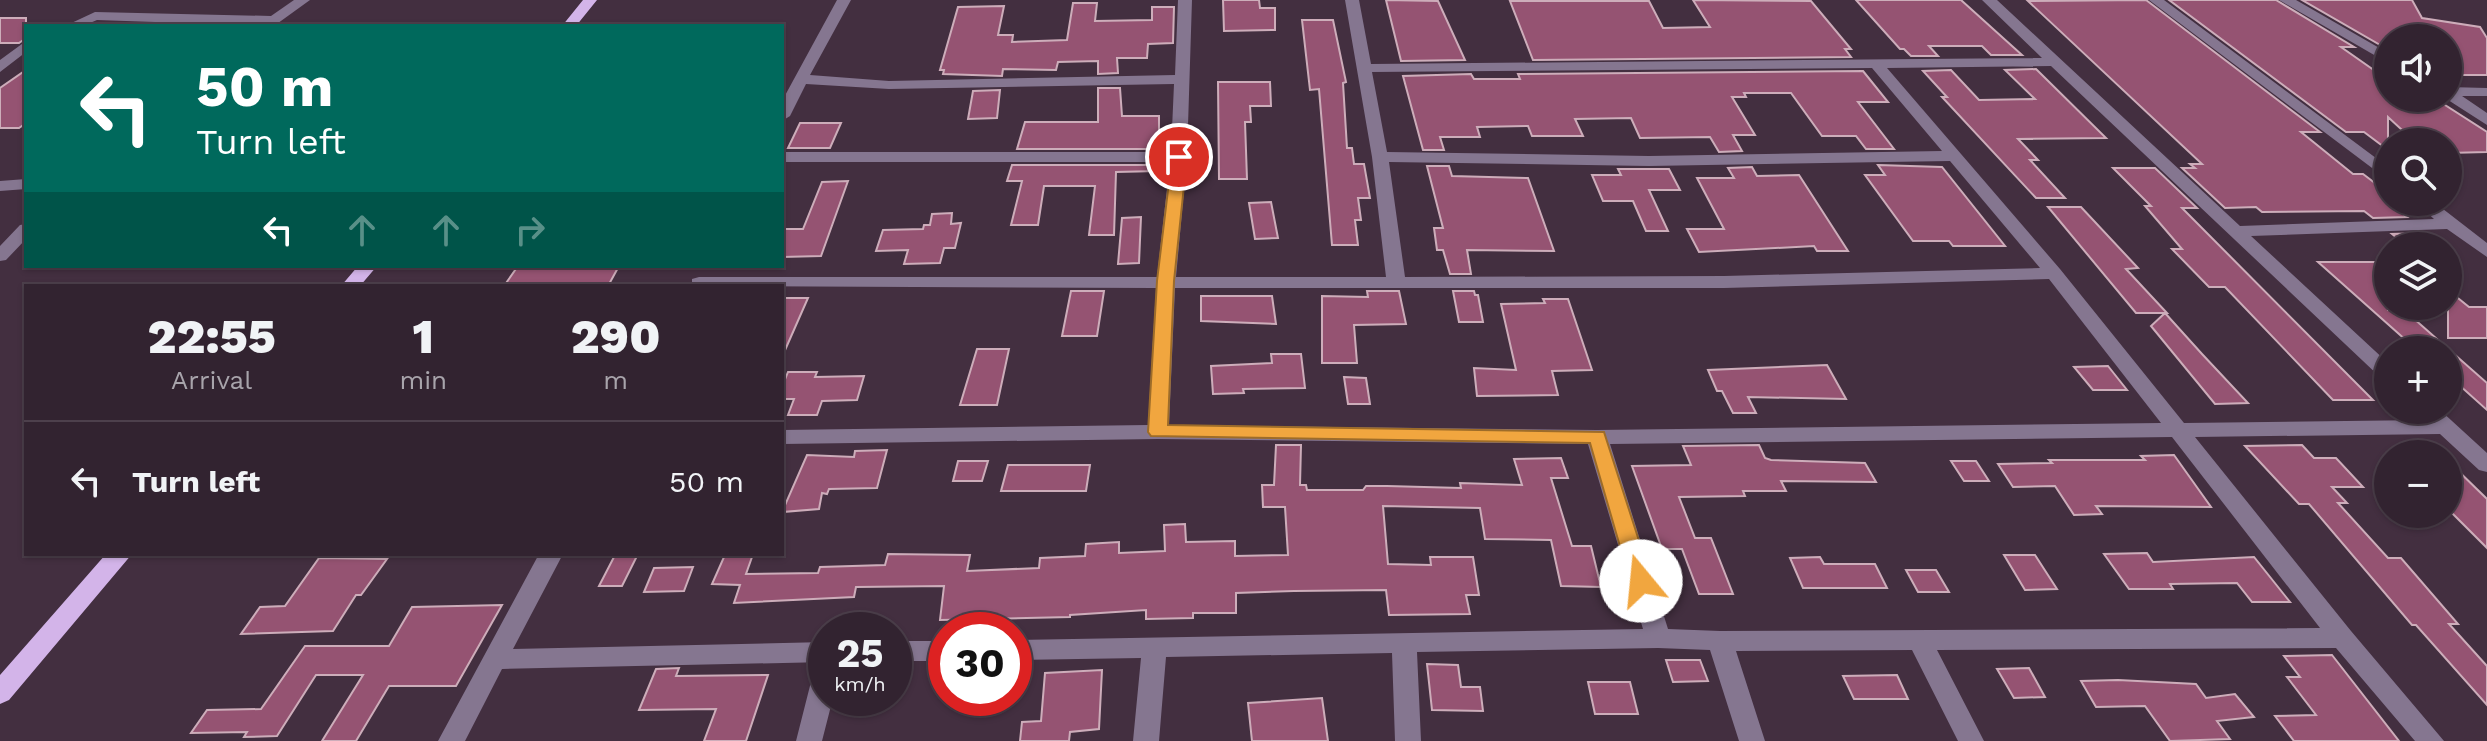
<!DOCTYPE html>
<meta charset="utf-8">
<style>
body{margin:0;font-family:"Work Sans",sans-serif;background:#3d2f3c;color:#f1f3f6;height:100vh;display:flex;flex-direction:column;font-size:30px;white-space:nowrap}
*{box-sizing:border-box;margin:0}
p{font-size:26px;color:#a8a4ab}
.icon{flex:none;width:44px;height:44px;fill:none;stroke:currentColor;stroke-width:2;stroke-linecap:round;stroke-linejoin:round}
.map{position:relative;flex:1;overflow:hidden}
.panel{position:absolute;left:24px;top:284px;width:760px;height:272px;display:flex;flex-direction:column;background:#322330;border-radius:0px;box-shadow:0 2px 6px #0004,0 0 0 2px #4d404c}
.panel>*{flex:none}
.hud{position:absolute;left:24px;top:24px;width:760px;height:244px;border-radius:0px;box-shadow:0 2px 6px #0004,0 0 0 2px #4d404c;background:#00695c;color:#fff;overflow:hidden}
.tools{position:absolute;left:2374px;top:24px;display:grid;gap:16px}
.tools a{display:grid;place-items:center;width:88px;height:88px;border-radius:50%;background:#322330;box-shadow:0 2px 6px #0004,0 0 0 2px #4d404c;font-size:40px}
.speed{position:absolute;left:808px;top:612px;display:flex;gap:16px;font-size:40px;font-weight:700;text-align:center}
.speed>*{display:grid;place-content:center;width:104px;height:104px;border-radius:50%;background:#322330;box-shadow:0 2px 6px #0004,0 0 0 2px #4d404c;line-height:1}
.speed small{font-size:20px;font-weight:400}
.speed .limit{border:12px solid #d22;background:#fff;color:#111}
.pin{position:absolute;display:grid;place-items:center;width:68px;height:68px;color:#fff;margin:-34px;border:4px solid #fff;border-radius:50%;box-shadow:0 2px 8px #0007}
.me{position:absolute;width:88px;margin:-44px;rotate:343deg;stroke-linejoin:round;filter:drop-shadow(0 0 6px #0008)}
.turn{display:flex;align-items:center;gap:28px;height:168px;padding:0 40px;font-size:36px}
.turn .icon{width:104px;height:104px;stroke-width:2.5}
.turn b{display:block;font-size:56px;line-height:68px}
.lanes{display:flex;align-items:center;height:76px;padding:0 40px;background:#0003;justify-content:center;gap:40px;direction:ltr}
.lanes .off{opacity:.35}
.eta{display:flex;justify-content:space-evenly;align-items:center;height:136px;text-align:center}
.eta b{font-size:48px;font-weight:800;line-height:56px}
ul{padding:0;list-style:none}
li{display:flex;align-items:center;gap:24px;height:120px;padding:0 40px;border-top:2px solid #4d404c}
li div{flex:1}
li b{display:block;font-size:30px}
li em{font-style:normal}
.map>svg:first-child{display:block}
.building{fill:#955372;stroke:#cdadba;stroke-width:2}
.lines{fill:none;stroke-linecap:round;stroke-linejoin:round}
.minor{fill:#857690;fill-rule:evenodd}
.major{fill:#d3b4e9;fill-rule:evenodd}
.route{fill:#f1a63f;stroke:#9d6c29;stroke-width:2}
</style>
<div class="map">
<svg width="2487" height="741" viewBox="0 0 2487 741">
<rect width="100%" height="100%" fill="#432f40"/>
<path class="building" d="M1223,0h36l1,8h15v22l-51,1z
M1386,0l52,1 27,59 -64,1z
M1693,0l118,1 40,48h-6l6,8 -318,3 -23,-59h139l14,27 47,-1z
M1856,0h105l61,55h-31l-9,-9h-53l9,10h-27l-7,-7h-4z
M2146,0l174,132h-19l52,42h10l25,19v9l19,15 -34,1 -9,-7 -102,1 -6,-5 -31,1 -43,-40h13l-5,-4h12l-174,-163z
M2169,0h107l78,47h-13l47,33v18h46l53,34v20l-39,1v-11h-33l-27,-25v33l-24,-18h-18z
M2302,0h110l10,18 58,9 7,11v37h-39v-37h-60v8h-6z
M1073,3h24l-2,18 57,-1v-13h22l-1,36 -25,1 -1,14h-30l1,15 -20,1v-13l-40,1 -2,8 -53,-1 -1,7 -59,-2 1,-4h-4l18,-63 46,-1 -6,29h15l-1,7 55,-2z
M0,18h26v20l-7,5h-19z
M1302,20h31l13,62 -3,1 4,65h5l2,16h10l6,34h-12l3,22h-6l3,25h-26l-13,-156 -9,1z
M2036,69l70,69 -88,1 20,21h-8l35,38h-29l-94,-101h5l-24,-26 28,-1 28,30 56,-1 -30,-29z
M26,70v53l-7,5h-19v-40z
M1863,71l25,31h-30l36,47h-28l-10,-13h-34l-31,-43h-47l2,4h-14l23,38h-22l9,16 -23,1 -9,-15 -70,1 -9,-20 -56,1 8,17h-51l-4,-10 -51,1 3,10h-40l4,13h-21l-20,-74 68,-2 3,5h46l-2,-5z
M1218,82h52l1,24h-21l1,16h-6l2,57h-28z
M1098,88h22l2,28h37v33h-142l8,-27h73z
M1000,90l-3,28 -29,1 5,-28z
M800,123h41l-11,25h-42z
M1012,165h146v6l-42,1 -2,63h-25l6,-49h-51l-6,39h-27l11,-44h-15z
M1878,165l64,2 63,79h-52l-4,-5h-36l-48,-66h20z
M1427,166h22l3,10 76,2 26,73 -87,-1 4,24h-21l-7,-24h-6l-3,-22h9z
M1752,167l5,9 42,-1 49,76h-31l-3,-5 -115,6 -12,-23h37l-27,-51h37l-6,-10z
M2113,168h42l42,40h-15l191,192h-40l-108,-113h-16l-37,-38h10l-37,-43h6z
M1618,169h51l11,21h-31l19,41h-22l-13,-30h-30l-11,-26h29z
M848,181l-27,75 -39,1v-28h21l19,-47z
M1271,202l7,36 -23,1 -6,-36z
M2048,207h33l57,61 -12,1 41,44h-31z
M952,213l-1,11 10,-1 -6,25h-11l-4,15 -36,1 4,-14 -32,1 7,-21 40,-1 1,-4h6l2,-11z
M1141,217l-2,46 -21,1 4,-46z
M2427,233l17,13h-37l-15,-12z
M2318,262h70v48h16l83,73v27l-39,-35v-25h-31z
M518,266h101l-11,20h-104z
M2448,290l21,17h18v31h-39z
M1071,291h33l-7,45h-35z
M1367,291h32l7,33 -52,1 3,38h-35v-67l46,1z
M1453,291h21l1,4h3l5,27h-24z
M1201,296h71l4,28 -75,-3z
M782,298h26l-26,59z
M1543,299h25l24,71 -40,1 6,24 -81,1 -3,-28 42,2 -15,-66 44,-1z
M2165,313l37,41 46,49 -33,1 -64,-78z
M977,349h32l-12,56h-37z
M1271,354h30l4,34 -62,1 1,4 -31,1 -2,-28 61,-3z
M1827,365l19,34 -98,-2 8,16h-23l-11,-22h-5l-9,-21z
M2108,366l19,24h-34l-19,-23z
M788,372h29l-2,5 49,-1 -7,24 -35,1 -5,14h-29l6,-16h-12v-12z
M1344,377l22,1 4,26h-22z
M1276,445h25l-1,40h6l1,5h56l3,-4h21l74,2 -1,-5 62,2 -8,-26 47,-1 7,20h-17l21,68h19l10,41 -40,-1 -10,-46 -66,-1 -5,-31 -97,-2 5,58 43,1 -1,-8h43l6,38h-13l4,19 -81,1 -3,-25 -92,1 -58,2v20h-43v5l-47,1v-9l-76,5v2l-130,3 4,-34 -88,1 -2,10 -120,6 6,-18 -28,-1 12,-27h28l-6,17 72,-1 2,-6 65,-2 3,-11 82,1 -3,16 72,-3 1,-10 45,-2 1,-12 33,-2v11l46,-2 -1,-26 21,-1 1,18 49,-1v15l53,-1 -3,-48h-22l-1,-22h12z
M1759,445l6,13 6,2 94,3 11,19 -95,-1 5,10h-43l2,5 -66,1 16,41h16l22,56h-34l-17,-45h-20l-30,-83 59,-1 -8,-19z
M2302,445l12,13h22l27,29h-31l15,16h-9l50,55h13l57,66h-9l38,42v39l-71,-80h-4l-103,-121h-10l-54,-58z
M887,450l-10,38 -48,1 -2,5 -5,-1 -3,16 -37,3 25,-57 47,2 1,-6z
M2174,455l37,52 -115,-1 6,8 -28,1 -19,-29 -42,1 -15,-23 54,-1 -3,-3h96l-4,-4z
M958,461h30l-6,20h-29z
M1951,461h25l13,20h-25z
M2448,461l39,38v49l-39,-39z
M1008,465h82l-4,26h-85z
M2147,553l6,9 101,-5 36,45h-38l-15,-19 -67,1 3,5h-44l-25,-35z
M615,555l22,1 -15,30h-23z
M2004,555h31l22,34 -32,1z
M1820,557l4,7h51l12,24h-84l-13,-30z
M319,558l68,1 -26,36h-5l-23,36 -92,3 19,-27 25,-1z
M693,567l-9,24 -40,1 10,-24z
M1906,570h30l13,22h-31z
M502,605l-46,81h-67l-33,55h-34l41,-66h-47l-39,61 -33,1 3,-5 -56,1 16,-23 54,-1 44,-63h84l23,-39z
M2332,655l67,86h-105l-19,-25 41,-1 -29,-38h13l-16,-21z
M1666,660h34l8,21 -35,1z
M1427,664l31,1 3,22h19l3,24 -51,-1z
M679,668l-3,8 92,-1 -22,66h-42l12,-32 -77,1 17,-41z
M2029,668l16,29 -31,1 -17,-29z
M1102,670l-3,59 -29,3 -1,9h-49l2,-19 19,-1 4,-48z
M1897,675l11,24h-54l-11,-23z
M2118,680l78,4 10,14 29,-4 19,23 -37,4 13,18 -60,2 -25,-35 -49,1 -15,-26z
M1588,682h42l8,32h-43z
M1322,698l6,43h-76l-4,-38z"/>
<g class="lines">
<path class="minor" d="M294,0h16l-36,26 -177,-6 -14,6h-18l30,-14 176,4z
M837,0h14l-41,75 79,6 286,-6 3,-75h14l-5,157 -11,120h210l-14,-120 -27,-157h14l12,64 671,-6 -60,-58h15l243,226 194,-7 -19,-17h19l53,41v14l-40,-28 -196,7 137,127v17l-7,-2 -330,-312 -164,2 173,201 124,154 242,-3 -9,-10h23l47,43v19l-8,-2 -39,-36 -245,3 156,194 93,110h-29l-79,-93 -399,2 47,91h-26l-46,-91 -176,1 29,90h-26l-29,-91 -52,-2 -241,4 4,89h-26l-3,-88 -226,4 -7,84h-26l8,-83 -127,2v-20l629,-11 -55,-185 -430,-5 -376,5v-14l366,-5 8,-137 -464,-2v-7l7,-2h458l13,-115h-388v-10h389l3,-68 -285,5 -83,-5 -16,32 -8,5v-20zM1872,68l70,83 -293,5 -262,-4 -15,-80zM1950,161l90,107 -316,8 -319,1 -16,-115 260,4zM2049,279l112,144 -564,7 -428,-5 6,-137h549zM2172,437l148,191 -600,3 -52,-2 -58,-185z
M2149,0h15l224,167v13z
M2279,0h17l92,53v10z
M26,41v11l-26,20v-12z
M2448,87l39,1v8h-25l25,17v12l-42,-27h3z
M26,179v10l-26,2v-10z
M26,224v15l-20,21 -6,1v-15l20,-21z
M539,554h24l-50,95 313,-7v20l-324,7 -37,72h-27z
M894,641h52v20h-52z
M826,664v34h7l-11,43h-26l17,-67 4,-7z"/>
<path class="major" d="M583,0h14l-21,26h-14z
M358,266h19l-17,20h-19z
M106,554h26l-123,146 -9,4v-29z"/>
</g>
<path class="route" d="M1179,152l8,5 -13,124 -6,144 436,7 48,149 -3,5h-16l-3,-5 -40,-138 -439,-7 -3,-4 9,-151 15,-124z"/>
</svg>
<div class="tools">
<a><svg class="icon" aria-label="sound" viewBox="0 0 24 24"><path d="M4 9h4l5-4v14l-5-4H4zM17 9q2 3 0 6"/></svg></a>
<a><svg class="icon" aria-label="search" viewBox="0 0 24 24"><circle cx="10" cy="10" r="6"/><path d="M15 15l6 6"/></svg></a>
<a><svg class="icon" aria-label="layers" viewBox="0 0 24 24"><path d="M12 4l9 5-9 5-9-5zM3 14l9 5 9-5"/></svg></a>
<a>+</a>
<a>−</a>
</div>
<div class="speed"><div>25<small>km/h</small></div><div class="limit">30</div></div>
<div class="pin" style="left:1179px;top:157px;background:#d93025"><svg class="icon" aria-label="arrive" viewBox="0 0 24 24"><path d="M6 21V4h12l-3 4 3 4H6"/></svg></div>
<svg class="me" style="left:1641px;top:581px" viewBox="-20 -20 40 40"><circle r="19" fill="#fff"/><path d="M0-13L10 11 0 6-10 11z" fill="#f1a63f"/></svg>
<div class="hud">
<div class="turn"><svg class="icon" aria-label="left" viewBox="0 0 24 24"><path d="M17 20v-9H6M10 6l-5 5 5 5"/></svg><div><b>50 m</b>Turn left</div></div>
<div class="lanes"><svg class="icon" aria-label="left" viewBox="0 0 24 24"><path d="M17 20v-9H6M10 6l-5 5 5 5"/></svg><svg class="icon off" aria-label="ahead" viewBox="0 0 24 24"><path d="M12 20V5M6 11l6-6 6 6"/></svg><svg class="icon off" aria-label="ahead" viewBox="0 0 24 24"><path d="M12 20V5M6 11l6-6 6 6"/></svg><svg class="icon off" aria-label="right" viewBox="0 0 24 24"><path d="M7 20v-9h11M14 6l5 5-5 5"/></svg></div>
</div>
<section class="panel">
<div class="eta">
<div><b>22:55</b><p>Arrival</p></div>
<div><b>1</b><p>min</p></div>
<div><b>290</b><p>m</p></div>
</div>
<ul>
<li><svg class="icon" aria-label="left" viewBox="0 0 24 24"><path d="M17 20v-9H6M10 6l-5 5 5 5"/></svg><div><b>Turn left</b></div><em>50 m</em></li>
</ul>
</section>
</div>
